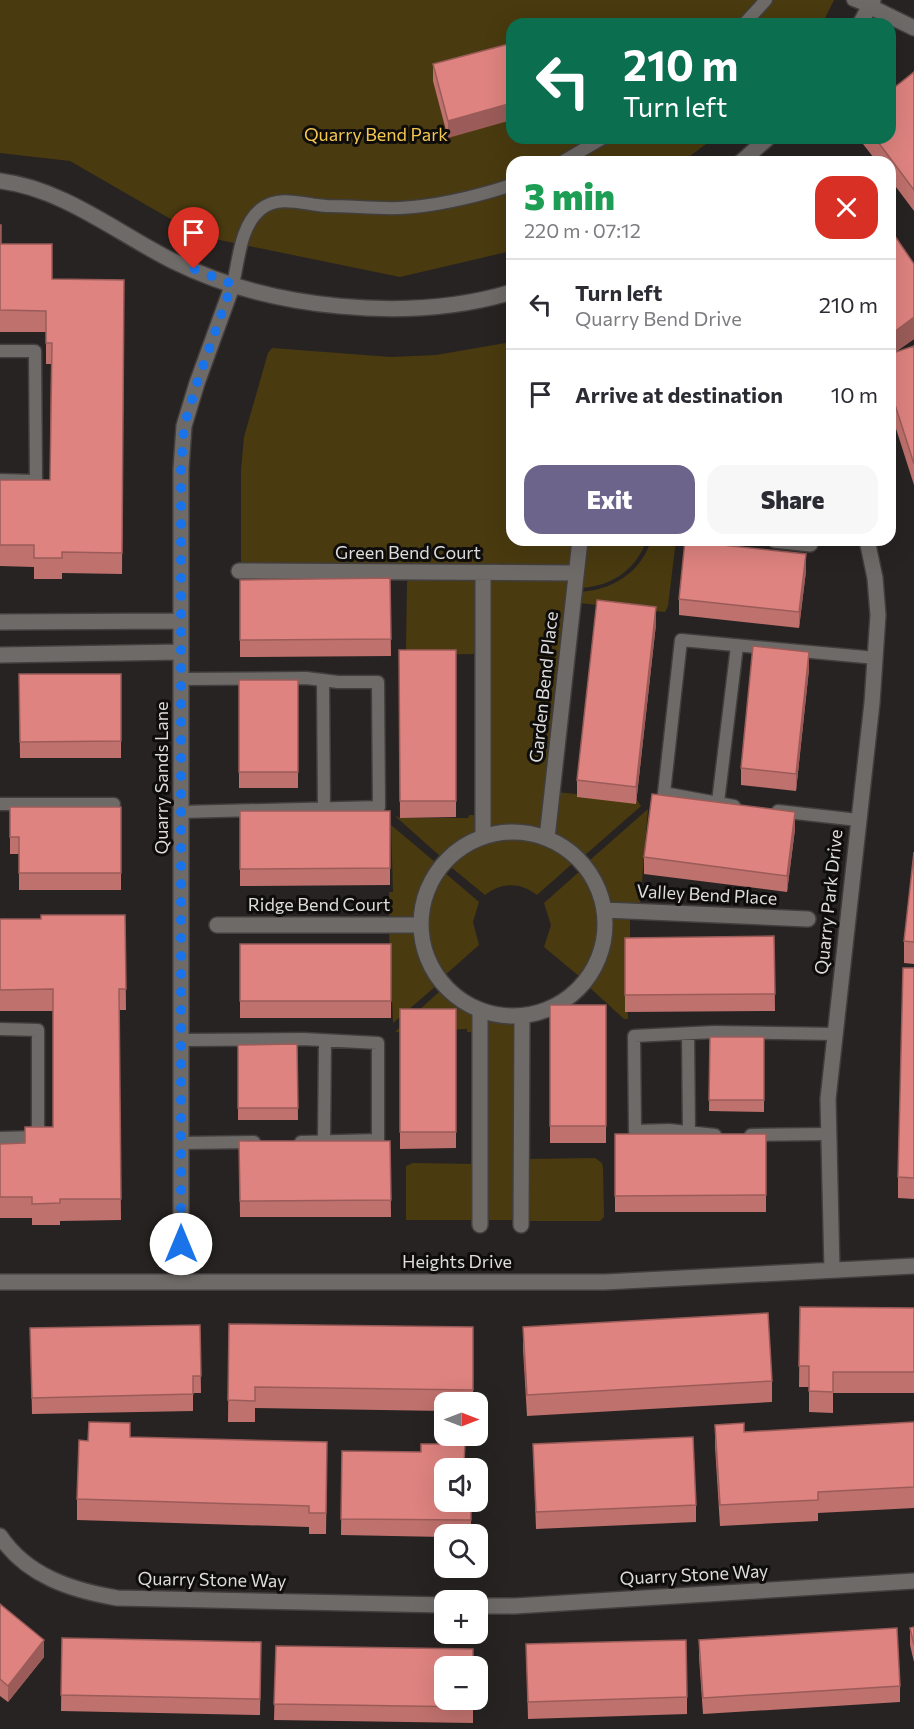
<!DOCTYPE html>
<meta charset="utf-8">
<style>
body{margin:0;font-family:Commissioner,sans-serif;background:#f7f7f7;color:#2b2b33;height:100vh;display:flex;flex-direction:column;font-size:22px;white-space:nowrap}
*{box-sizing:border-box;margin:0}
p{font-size:20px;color:#7c7c81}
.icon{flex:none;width:33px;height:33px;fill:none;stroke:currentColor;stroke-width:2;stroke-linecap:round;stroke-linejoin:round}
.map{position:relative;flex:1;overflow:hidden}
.details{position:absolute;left:506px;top:156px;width:390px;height:390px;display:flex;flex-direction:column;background:#fff;border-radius:18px;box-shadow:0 6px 24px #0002}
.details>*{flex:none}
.top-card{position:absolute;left:506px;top:18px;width:390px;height:126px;border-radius:18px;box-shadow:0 6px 24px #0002;background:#0b6e4f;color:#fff;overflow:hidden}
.needle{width:39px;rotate:90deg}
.tools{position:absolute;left:434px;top:1392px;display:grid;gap:12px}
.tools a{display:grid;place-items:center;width:54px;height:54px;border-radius:12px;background:#fff;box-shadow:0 6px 24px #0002;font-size:30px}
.pin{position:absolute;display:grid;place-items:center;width:51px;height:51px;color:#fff;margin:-62px -26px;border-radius:50% 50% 50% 0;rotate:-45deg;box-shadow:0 0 6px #0007}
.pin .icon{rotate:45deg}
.me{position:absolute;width:66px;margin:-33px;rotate:0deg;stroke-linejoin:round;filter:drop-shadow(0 0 4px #0008)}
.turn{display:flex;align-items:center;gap:21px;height:126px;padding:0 18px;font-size:27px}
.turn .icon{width:78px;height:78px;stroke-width:2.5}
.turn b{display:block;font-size:42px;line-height:51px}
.round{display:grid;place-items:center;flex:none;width:63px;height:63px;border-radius:18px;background:#f7f7f7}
.headline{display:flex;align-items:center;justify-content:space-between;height:102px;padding:0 18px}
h1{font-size:36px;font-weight:800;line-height:45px;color:#1e9e55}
.cta{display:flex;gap:12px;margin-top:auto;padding:12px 18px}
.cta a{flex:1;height:69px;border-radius:18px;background:#6c648b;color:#fff;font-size:24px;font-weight:800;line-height:69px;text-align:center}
.cta a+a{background:#f7f7f7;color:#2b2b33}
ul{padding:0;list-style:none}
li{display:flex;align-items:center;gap:18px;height:90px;padding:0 18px;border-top:2px solid #e1e1e2}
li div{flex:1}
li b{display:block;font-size:22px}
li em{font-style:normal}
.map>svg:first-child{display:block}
.green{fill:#493a0f}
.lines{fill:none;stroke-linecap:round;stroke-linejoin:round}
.lane-casing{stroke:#413e3d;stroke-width:15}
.street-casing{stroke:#413e3d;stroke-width:18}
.lane{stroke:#6e6a68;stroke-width:12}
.street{stroke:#6e6a68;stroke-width:15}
.wall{fill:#bf716d}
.shaded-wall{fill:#9b5c59}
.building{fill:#de837f;stroke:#9b5c59;stroke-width:1.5}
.route{stroke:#1a73e8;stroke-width:10;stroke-dasharray:0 18}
.labels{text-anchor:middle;stroke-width:6;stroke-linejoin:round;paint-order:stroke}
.park-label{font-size:18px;fill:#f3c74f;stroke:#0e0d0c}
.street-label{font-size:18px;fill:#dedcdb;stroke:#0e0d0c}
</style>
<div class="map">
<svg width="914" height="1729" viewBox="0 0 914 1729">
<rect width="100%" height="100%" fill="#272322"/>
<path class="green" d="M0,0h834l-12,24h-310v114h202l-32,24h-170l-1,89 -111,26 -200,-41 -130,-75 -70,-8z
M511,342l1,198h65l-3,27 -333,-1v-96l3,-33 24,-84 4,-5 119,9 45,-2z
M584,540h63c-12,31 -36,47 -69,48z
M651,540h25l-8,66 -3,6 -86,-9 -1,-11c33,-1 63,-19 73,-52z
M490,576l83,4 -29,250 -28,-5 -29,3z
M412,577h62l6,5 -1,67 -5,5 -62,1 -6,-6 1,-67z
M556,792l81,8 4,6 -57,50 -16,-14 -17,-9z
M648,809l-8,96 -31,-2 -7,-22 -13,-20z
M469,815h11l-1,16 -19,9 -20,16 -45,-40 6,2h67z
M391,825l44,37 -13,23 -8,33h-25v-26h4z
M513,838l33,7 27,18 -36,32c-17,-13 -35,-13 -52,0l-33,-27 -1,-4c19,-16 37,-24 62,-26z
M580,871c24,34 23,71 0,106l-36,-30 7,-22 -7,-22z
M444,872l35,30 -6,20 6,23 -35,31c-22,-36 -21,-68 0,-104z
M611,916l19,1v33h-4l2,69h-4l-35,-32c15,-23 22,-43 22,-71z
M389,931h24l7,28 16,27 -43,37z
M440,991l18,16 19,9v16h-10v-3l-72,3z
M484,1018l34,3v199h-34z
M595,1158l7,5 1,5 1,49 -4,4h-75l2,-62z
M413,1163l63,1 1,56h-71v-54z"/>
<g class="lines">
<defs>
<path id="lane" d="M853,0l18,7
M744,24l22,-24
M562,162l41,-24
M233,284c6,-25 7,-58 28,-75 19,-15 44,-4 66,-3 24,0 49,3 73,2 38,-2 75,-11 112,-23
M0,351h35l1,130 -36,-1
M181,679l125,-1 32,4h40l1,125 -198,5
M323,680l1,129
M718,802l19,-156
M0,804h114
M734,806l-70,-13 17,-153 195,18
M778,811l80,9
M0,1029l38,1v107l-38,1
M688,1034l1,98
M181,1040l122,-1 75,4v97l-77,2
M715,1135l-46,-5 -34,1 -1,-95 80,-4 121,2
M751,1135l76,-1
M324,1141l1,-100
M181,1143l73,-1"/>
<path id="street" d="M871,7l43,21
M860,24l13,-24
M741,162l27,-24
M0,181c64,8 117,52 173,80 96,48 236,62 339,31
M775,540l35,4
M239,571l337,2
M483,573v263
M0,622l181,-1
M0,655l181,-3
M421 924a92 92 0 1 1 184 0a92 92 0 1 1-184 0Z
M547,838l33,-298
M604,910l204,9
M217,925h204
M480,1010v215
M521,1225l1,-209
M832,1270l-4,-171 44,-396 6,-88 -3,-37 -8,-38
M181,1281v-812l3,-43 13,-43 36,-99
M0,1282h605l309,-16
M0,1536c27,40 71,54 117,62l327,7
M477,1606h38l399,-25"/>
</defs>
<use href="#lane" class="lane-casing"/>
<use href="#street" class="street-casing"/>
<use href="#lane" class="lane"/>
<use href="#street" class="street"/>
</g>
<path class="wall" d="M512,54l-64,84 -15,-57v-17z
M914,72v139l-24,-32v-17h-13l-14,-18v-6h27z
M0,225l1,19 51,35 72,1 -2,294 -60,-1v6h-28v-12l-34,-1v-86h50l1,-116h-5v-32h-46z
M890,229l24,35v75l-20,14 20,-7v139l-24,-75z
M806,571l-7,57 -120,-13v-16z
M390,578l1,78 -151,1v-77z
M656,624l-20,180 -59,-7v-17z
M399,650h57v167l-56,1z
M809,669l-13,122 -55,-6v-17z
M19,674h102v84h-101z
M239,680h59v108h-59z
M10,807h111v83h-102v-36h-9z
M240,811h150v74l-150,1z
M795,829l-8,63 -143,-18v-17z
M914,852v112l-10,-1v-22z
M125,915l1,95h-7l2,210 -61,1v4h-28v-7h-32v-74l25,-1 28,-16v-116h-53v-92h41z
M774,936l1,75 -150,1v-74z
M240,944h151v74h-151z
M914,968v231l-16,-1v-21z
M550,1005h56v138h-56z
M400,1009h56v139l-56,1z
M710,1037h54v75l-55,-1z
M297,1044l1,76h-60v-75z
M615,1134h151v78h-151z
M239,1141h151l1,76h-151z
M800,1307l114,1v85h-81v20l-24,-1v-25h-10z
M229,1324l244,3v75h-29v9l-189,-3v14h-27z
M200,1325l1,68h-8v18l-161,3 -2,-86z
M523,1327l249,54v21l-245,14 -4,-67z
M914,1422v86l-96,5v8l-98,5 -5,-80v-21l29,7z
M130,1437l197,26 -1,71h-17v-7l-232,-7v-21l11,-58z
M533,1444l163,61v17l-160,7z
M342,1451l123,12 6,39v32h-27v3l-103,-2z
M0,1604l44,53 -36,45 -8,-6z
M914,1627v35l-4,-17v-17z
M62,1638l199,4 -1,73 -199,-4z
M699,1640l201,46v16l-197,12 -4,-57z
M526,1644l161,53v17l-159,5z
M276,1646l197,54v23l-199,-3z"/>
<path class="shaded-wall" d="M512,103v17l-64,18v-17z
M914,317v22l-24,17v-21z
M806,554v17l-7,57v-16z
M656,607v17l-20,180v-17z
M809,652v17l-13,122v-17z
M795,812v17l-8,63v-16z
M44,1640v17l-36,45v-16z"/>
<path class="building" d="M509,44l3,10v49l-64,18 -15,-57z
M914,72v118l-39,-52h15v-47z
M839,157l3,5h-10z
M0,225h1v19h51v35l72,1 -2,273 -60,-1v6h-28v-13h-34v-65h50l2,-137h-6v-32l-46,-1z
M890,229l24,35v53l-24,18z
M914,346v118l-24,-75v-35z
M685,541l121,13 -7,58 -120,-13z
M390,578l1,61 -151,1v-60z
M597,600l59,7 -20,180 -59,-7z
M753,646l56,6 -13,122 -55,-6z
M399,650h57v151h-56z
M19,674h102v67l-101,1z
M239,680h59v92h-59z
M652,794l143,18 -8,64 -143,-19z
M10,807h111v66h-102v-36h-9z
M240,811h150v57l-150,1z
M914,852v90l-10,-1z
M41,915h84l1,74h-7l2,210h-61v4l-28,1v-7h-32v-53l25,-1v-16h28v-138l-53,1v-71h41z
M774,936l1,58 -150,1v-57z
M240,944h151v57h-151z
M903,968h11v210l-16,-1z
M550,1005h56v121h-56z
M400,1009h56v123h-56z
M710,1037h54v63h-55z
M297,1044l1,64h-60v-63z
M615,1134h151v61l-151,1z
M239,1141h151l1,59 -151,1z
M800,1307l114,1v64h-81v20l-24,-1v-25h-10z
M768,1313l4,68 -245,14 -4,-68z
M229,1324l244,3v63l-218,-3v14l-27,-1z
M200,1325l1,51h-8v18l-161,4 -2,-70z
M89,1422l41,1v14l197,5 -1,71h-17v-7l-232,-7 2,-59 9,1z
M914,1422v65l-96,5v8l-98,5 -5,-80 29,-2v9z
M693,1437l3,68 -160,7 -3,-68z
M421,1444h44l-1,19h7v5h-27v34h27v18l-130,-1 1,-68 79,1z
M0,1604l44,36 -36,46 -8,-7z
M914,1627v18l-4,-17z
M897,1628l3,58 -197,12 -4,-58z
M62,1638l199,4 -1,57 -199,-4z
M686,1640l1,57 -159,5 -2,-58z
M276,1646l197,3v17h-29v34h29v7l-199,-3z"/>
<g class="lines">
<path class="route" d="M181,1244v-774l3,-44 13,-43 35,-99 -38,-15"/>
</g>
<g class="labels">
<g class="park-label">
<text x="376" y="141">Quarry Bend Park</text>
</g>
<g class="street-label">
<text x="408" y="559">Green Bend Court</text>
<text transform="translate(544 687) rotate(-84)" y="6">Garden Bend Place</text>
<text transform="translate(162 778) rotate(-90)" y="6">Quarry Sands Lane</text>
<text transform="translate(707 895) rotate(3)" y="6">Valley Bend Place</text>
<text transform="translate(829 902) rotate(-84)" y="6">Quarry Park Drive</text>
<text x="319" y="911">Ridge Bend Court</text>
<text x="457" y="1268">Heights Drive</text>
<text transform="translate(694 1575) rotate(-3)" y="6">Quarry Stone Way</text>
<text transform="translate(212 1580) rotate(1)" y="6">Quarry Stone Way</text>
</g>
</g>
</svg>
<div class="tools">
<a><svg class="needle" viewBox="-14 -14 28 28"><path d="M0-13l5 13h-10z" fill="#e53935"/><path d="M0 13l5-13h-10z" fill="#7c7c81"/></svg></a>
<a><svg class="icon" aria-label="sound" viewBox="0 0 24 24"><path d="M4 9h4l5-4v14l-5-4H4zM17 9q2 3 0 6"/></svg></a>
<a><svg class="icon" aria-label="search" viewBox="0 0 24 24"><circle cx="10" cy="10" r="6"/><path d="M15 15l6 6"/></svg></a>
<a>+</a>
<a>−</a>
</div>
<div class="pin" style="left:194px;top:269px;background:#d93025"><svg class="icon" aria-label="arrive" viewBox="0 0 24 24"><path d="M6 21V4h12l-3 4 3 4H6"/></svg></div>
<svg class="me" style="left:181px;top:1244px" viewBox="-20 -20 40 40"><circle r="19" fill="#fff"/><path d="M0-13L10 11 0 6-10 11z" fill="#1a73e8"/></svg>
<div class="top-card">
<div class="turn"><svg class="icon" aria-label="left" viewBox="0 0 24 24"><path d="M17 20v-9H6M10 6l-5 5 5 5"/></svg><div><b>210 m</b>Turn left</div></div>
</div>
<section class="details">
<div class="headline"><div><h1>3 min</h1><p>220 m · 07:12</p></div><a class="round" style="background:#d93025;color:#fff"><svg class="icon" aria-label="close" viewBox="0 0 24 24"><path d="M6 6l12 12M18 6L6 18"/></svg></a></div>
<ul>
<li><svg class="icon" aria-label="left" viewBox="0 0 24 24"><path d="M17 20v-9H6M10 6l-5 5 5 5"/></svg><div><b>Turn left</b><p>Quarry Bend Drive</p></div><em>210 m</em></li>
<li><svg class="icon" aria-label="arrive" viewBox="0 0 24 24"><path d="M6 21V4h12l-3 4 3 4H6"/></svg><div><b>Arrive at destination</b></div><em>10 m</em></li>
</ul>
<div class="cta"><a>Exit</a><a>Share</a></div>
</section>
</div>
